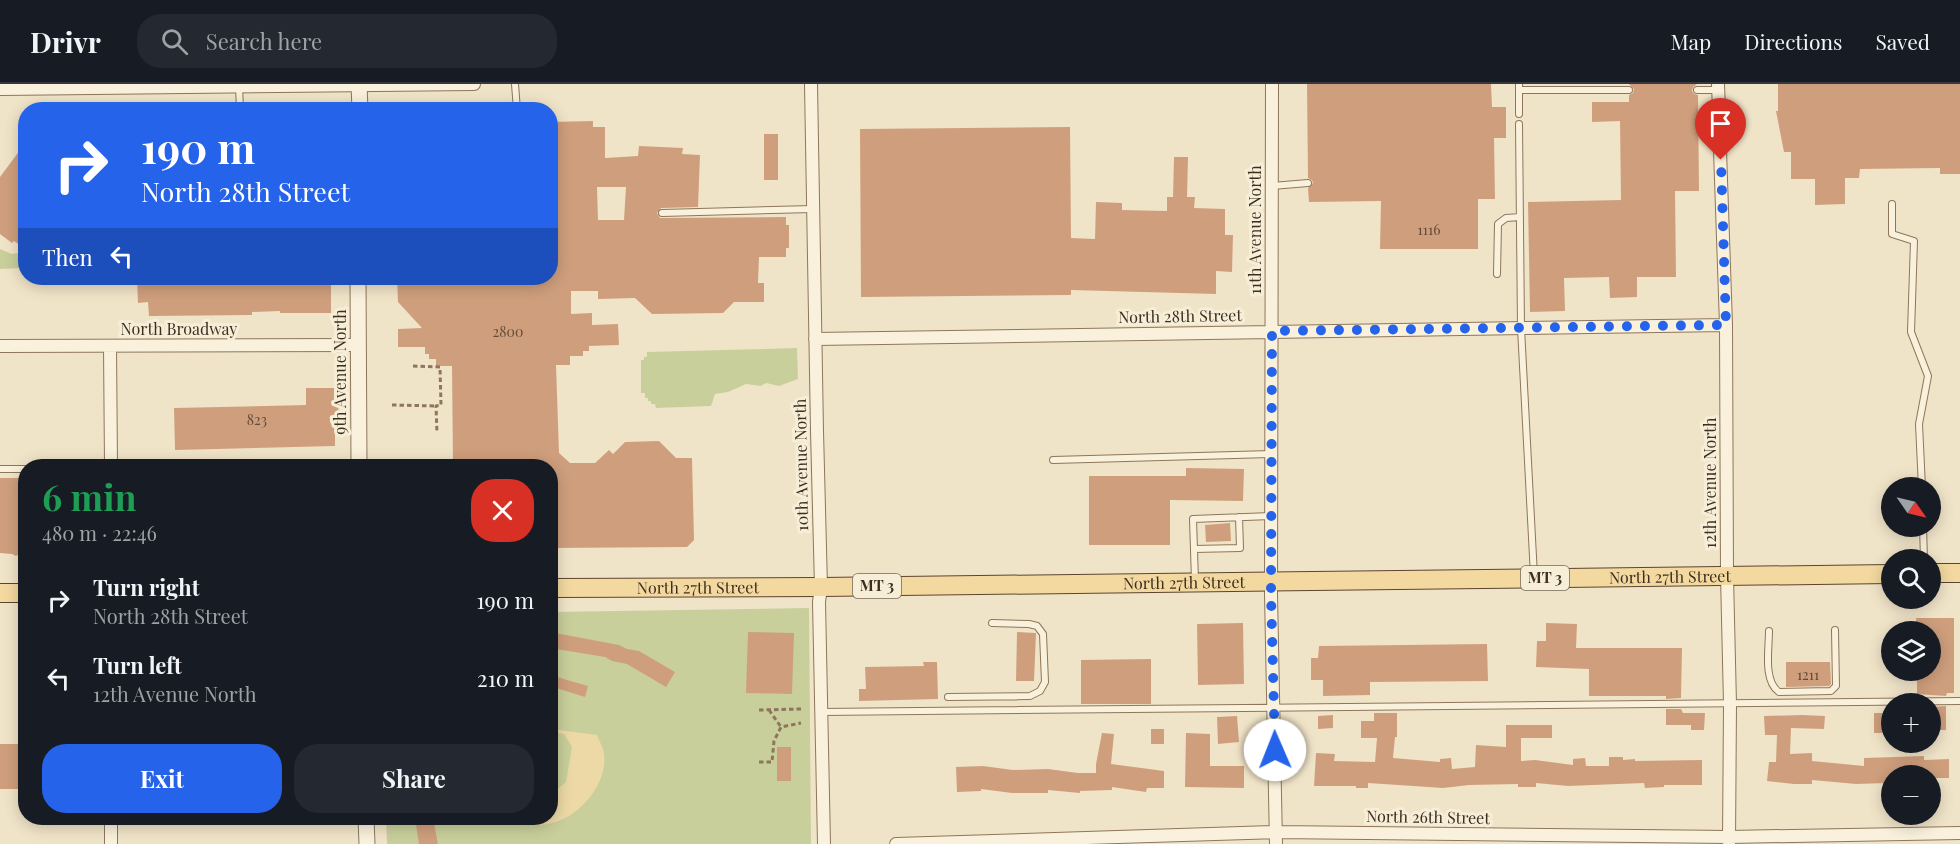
<!DOCTYPE html>
<meta charset="utf-8">
<style>
body{margin:0;font-family:"Playfair Display",serif;background:#242831;color:#f1f3f6;height:100vh;display:flex;flex-direction:column;font-size:22px;white-space:nowrap}
*{box-sizing:border-box;margin:0}
p{font-size:20px;color:#9ea1a6}
.icon{flex:none;width:33px;height:33px;fill:none;stroke:currentColor;stroke-width:2;stroke-linecap:round;stroke-linejoin:round}
.map{position:relative;flex:1;overflow:hidden}
.drawer{position:absolute;left:18px;top:375px;width:540px;height:366px;display:flex;flex-direction:column;background:#171b24;border-radius:24px;box-shadow:0 3px 15px #0003}
.drawer>*{flex:none}
.guide{position:absolute;left:18px;top:18px;width:540px;height:183px;border-radius:24px;box-shadow:0 3px 15px #0003;background:#2563eb;color:#fff;overflow:hidden}
.needle{width:39px;rotate:124deg}
.controls{position:absolute;left:1881px;top:393px;display:grid;gap:12px}
.controls a{display:grid;place-items:center;width:60px;height:60px;border-radius:50%;background:#171b24;box-shadow:0 3px 15px #0003;font-size:30px}
.pin{position:absolute;display:grid;place-items:center;width:51px;height:51px;color:#fff;margin:-62px -26px;border-radius:50% 50% 50% 0;rotate:-45deg;box-shadow:0 0 6px #0007}
.pin .icon{rotate:45deg}
.me{position:absolute;width:66px;margin:-33px;rotate:359deg;stroke-linejoin:round;filter:drop-shadow(0 0 4px #0008)}
.turn{display:flex;align-items:center;gap:21px;height:126px;padding:0 24px;font-size:27px}
.turn .icon{width:78px;height:78px;stroke-width:2.5}
.turn b{display:block;font-size:42px;line-height:51px}
.then{display:flex;align-items:center;height:57px;padding:0 24px;background:#0003;gap:12px;font-size:22px}
.round{display:grid;place-items:center;flex:none;width:63px;height:63px;border-radius:24px;background:#242831}
.head{display:flex;align-items:center;justify-content:space-between;height:102px;padding:0 24px}
h1{font-size:36px;font-weight:700;line-height:45px;color:#1e9e55}
.action{display:flex;gap:12px;margin-top:auto;padding:12px 24px}
.action a{flex:1;height:69px;border-radius:24px;background:#2563eb;color:#fff;font-size:24px;font-weight:700;line-height:69px;text-align:center}
.action a+a{background:#242831;color:#f1f3f6}
ul{padding:0;list-style:none}
li{display:flex;align-items:center;gap:18px;height:78px;padding:0 24px}
li div{flex:1}
li b{display:block;font-size:22px}
li em{font-style:normal}
header{display:flex;align-items:center;gap:36px;box-sizing:border-box;height:84px;padding:0 30px;background:#171b24;border-bottom:2px solid #363941}
header strong{font-size:28px}
nav{display:flex;gap:33px;margin-inline-start:auto;font-size:21px}
.search{width:420px;height:54px;background:#242831;display:flex;align-items:center;gap:15px;box-sizing:border-box;padding:0 21px;border-radius:24px;color:#9ea1a6;font-size:22px}
.map>svg:first-child{display:block}
.green{fill:#c9cf9b}
.sand{fill:#ecd9a5}
.building{fill:#cf9f7d;fill-rule:evenodd}
.lines{fill:none;stroke-linecap:round;stroke-linejoin:round}
.service-casing{stroke:#8d765c;stroke-width:8}
.minor-casing{stroke:#8d765c;stroke-width:14}
.tertiary-casing{stroke:#8d765c;stroke-width:17}
.primary-casing{stroke:#5b4430;stroke-width:20}
.path{stroke:#8d765c;stroke-width:3;stroke-dasharray:4.5 3;stroke-linecap:butt}
.service{stroke:#faf1dc;stroke-width:6}
.minor{stroke:#faf1dc;stroke-width:12}
.tertiary{stroke:#faf1dc;stroke-width:15}
.primary{stroke:#f3d9a0;stroke-width:18}
.route{stroke:#2563eb;stroke-width:10;stroke-dasharray:0 18}
.labels{text-anchor:middle;stroke-width:6;stroke-linejoin:round;paint-order:stroke}
.number-label{font-size:14px;fill:#624a37}
.shield{fill:#f7eed8;stroke:#756857;stroke-width:1.5}
.shield-label{font-size:15px;font-weight:bold;fill:#3d2e20}
.street-label{font-size:16px;fill:#3d2e20;stroke:#f7eed8}
</style>
<header>
<strong>Drivr</strong>
<div class="search"><svg class="icon" aria-label="search" viewBox="0 0 24 24"><circle cx="10" cy="10" r="6"/><path d="M15 15l6 6"/></svg>Search here</div>
<nav><a>Map</a><a>Directions</a><a>Saved</a></nav>
</header>
<div class="map">
<svg width="1960" height="760" viewBox="0 0 1960 760">
<rect width="100%" height="100%" fill="#f0e4c8"/>
<path class="green" d="M0,165l12,5 12,-2 -1,16 -23,1z
M797,264l1,31 -19,7 -13,-3 -5,3 -15,-2 -18,8 -13,2 -4,12 -55,2 -1,-4h-4v-3h-3v-3h-3v-5h-4v-33h3v-3h3v-5z
M809,524l2,236h-424l-1,-26h164l1,-206z"/>
<path class="sand" d="M551,645l46,6c2,6 6,12 7,18 6,41 -49,90 -87,65h33l1,-28 4,1 11,-9 6,-35 -8,-13 -13,-2z"/>
<path class="building" d="M1307,0h184l1,23h14v31h-12l1,61h-17v50h-98l1,-48 -72,1 -1,-14 5,-5 -1,-3 -4,-2z
M1629,0h68l-4,3 -1,4 2,3 4,1 1,96h-24l1,86h-39v20l-27,1 -1,-21 -45,1 1,33 -35,1 -2,-110 93,-2 -1,-79 -28,1v-20h37v-7l4,-2 1,-4z
M1778,0h182v90h-20v-6l-80,1 -1,9h-14v26l-30,1v-26h-24v-27h-7l-8,-41h2z
M593,37v6h12v31l33,-2 1,-10 44,2 -1,6 18,1 -2,52 -37,1 -4,5 3,5 126,-1v8h3v23h-3v9h-27l-1,26h6v19h-30l-11,11 -71,1 -17,-16 -37,1v-8h-27v23l21,-1v12l26,-1 1,21 -30,1v5h-6v5h-13v9h-14l3,88 11,10h25l14,-13 4,4 12,-12 34,-1 17,17h16l2,82 -7,7 -137,1v-82h-97l-1,-100h-16v-7h-7v-5h-4v-7h-27v-18l24,-1 -24,-26 -1,-24h153v-156zM597,103h29l-2,33h-26z
M1070,43l1,111 24,1 1,-37 26,1v7l45,1v-14h6l1,-40h14l-1,40h8l-1,11 31,1v26h8l-1,37 -16,-1v23l-145,-4v5l-210,2 -1,-168z
M764,50h14v46h-14z
M26,58v107l-12,-8 -2,2 -12,-9v-57z
M137,194h194v35h-51v-2l-28,1v3l-103,1 -1,-14 -10,1z
M306,304h32l1,44h-4v14l-160,4 -1,-42 132,-3z
M1186,384l58,1 -1,32 -73,-1v45h-81v-69h97z
M0,394h26v39h-4v24l4,4v5l-10,6 -4,-2 -12,-1z
M1230,439l1,18 -25,1 -1,-17z
M1916,534h38v75h-7l-1,3 -29,-2v-24h13v-38h-13z
M1243,539l1,61 -46,1 -1,-61z
M1546,539l31,1 -1,24h106l-1,50 -15,1v-3h-77v-27l-53,-2 1,-26h9z
M550,548l69,13 8,4 12,2 36,21 -9,15 -39,-23 -15,-3 -7,-4 -55,-9z
M748,548l46,1 -2,61 -46,-1z
M1017,548l19,1 -2,48h-18z
M1487,560l1,37 -118,1v13l-47,1v-16h-12v-22h7l1,-12z
M1151,575v45h-70v-44z
M923,578h14l1,37 -79,2v-12h7l-1,-22 59,-1z
M1786,578h44l1,22 -2,2 -43,1z
M550,591l38,11 -3,11 -35,-11z
M1946,622v24h-16v-23z
M1666,625h15l2,4h22l-1,17h-13v-5h-25z
M1374,629h23v24h-2l-2,21 47,4v-3l11,-1 1,11 23,-2 1,-22 30,2v-22h46v13h-31v23l14,-1 38,5v-6l12,-1 1,8h23v-9h14v3l12,-1v2l67,-1v25h-38v2l-19,1 -1,-5 -76,3 -32,-3v4h-18v-3l-49,1 -26,3 -75,-5v5h-12v-2h-42l2,-33 19,1 -1,7 41,1 2,-24h-16v-17h13z
M1874,629h18v20h-18z
M1333,631v13l-15,1v-13z
M1802,631l23,1 -1,13 -33,-1 -1,26 22,-1v8l52,5v-8l60,-2v4l25,-1v19h-16v-2h-45v7l-32,1 -44,-4v4h-18l-27,-3 2,-19h7l1,-27h-12l-1,-19z
M1237,632l2,26 -21,2 -1,-27z
M1151,645h13v15h-13z
M1102,649l12,1 -3,30 53,7v17h-17l-1,4 -34,-5v3l-32,1v2l-32,-3v3h-36l-31,-4v2l-24,1 -1,-25 27,-1 30,4 35,-1 30,4h18v-9z
M1186,649l24,1v32h34v22l-59,-1z
M0,660h26v45h-26z
M777,663h14v34h-14z
M415,734h18l5,26h-19z"/>
<g class="lines">
<defs>
<path id="service" d="M515,0l2,26
M1519,0v30
M239,2l1,24
M1519,6h110
M1697,6h21
M1519,40l2,204 13,248
M1272,102l36,-3
M1892,120v30l22,7 -3,91 17,44 -9,48 3,64
M662,129l151,-4
M1497,190l1,-50 8,-6 14,-1
M1053,376l218,-6
M0,385h26
M1923,442l1,34
M1194,465l46,-1 -1,-31
M1195,497l-2,-62 78,-3
M1769,547c0,18 -6,50 10,61l52,-1 5,-5 -1,-56
M948,613l82,-1 10,-5 5,-9 -2,-48 -6,-8 -8,-2 -37,-1
M821,628l1139,-11"/>
<path id="minor" d="M811,0l6,347 4,156 -2,15 5,242
M1272,0l-1,510 5,250
M1718,0l1,27
M0,5l474,-5
M1719,37l7,204 1,251 3,128 -1,139
M815,255l911,-14
M0,262l357,-1
M110,262l1,120
M111,760v-26
M896,760l380,-12 453,5 231,-4"/>
<path id="tertiary" d="M359,0l1,26
M358,194l1,188
M366,734l1,26"/>
<g id="primary">
<path d="M1930,489h30"/>
<path id="s1" d="M550,504l271,-1 1071,-13"/>
<path d="M0,509h26"/>
</g>
</defs>
<use href="#service" class="service-casing"/>
<use href="#minor" class="minor-casing"/>
<use href="#tertiary" class="tertiary-casing"/>
<use href="#primary" class="primary-casing"/>
<path class="path" d="M413,282l27,1 1,38 -5,1 1,27
M392,321l44,1
M759,626l42,-1
M769,626l12,17
M759,678h13l2,-21 7,-14 20,-4"/>
<use href="#service" class="service"/>
<use href="#minor" class="minor"/>
<use href="#tertiary" class="tertiary"/>
<use href="#primary" class="primary"/>
</g>
<g class="lines">
<path class="route" d="M1275,666l-4,-156 1,-263 454,-6 -5,-165"/>
</g>
<g class="labels">
<g class="number-label">
<text x="1429" y="151">1116</text>
<text x="508" y="253">2800</text>
<text x="257" y="341">823</text>
<text x="1808" y="596">1211</text>
</g>
<g class="shield">
<rect x="1521" y="482" width="48" height="24" rx="4.5"/>
<rect x="853" y="490" width="48" height="24" rx="4.5"/>
</g>
<g class="shield-label">
<text x="1545" y="499">MT 3</text>
<text x="877" y="507">MT 3</text>
</g>
<g class="street-label">
<text transform="translate(1255 146) rotate(-90)" y="6">11th Avenue North</text>
<text transform="translate(1180 232) rotate(-1)" y="6">North 28th Street</text>
<text x="179" y="251">North Broadway</text>
<text transform="translate(340 288) rotate(-90)" y="6">9th Avenue North</text>
<text transform="translate(801 381) rotate(-91)" y="6">10th Avenue North</text>
<text transform="translate(1710 399) rotate(-90)" y="6">12th Avenue North</text>
<text dy="6" stroke="none"><textPath href="#s1" startOffset="1120">North 27th Street</textPath></text>
<text dy="6" stroke="none"><textPath href="#s1" startOffset="634">North 27th Street</textPath></text>
<text dy="6" stroke="none"><textPath href="#s1" startOffset="148">North 27th Street</textPath></text>
<text transform="translate(1428 733) rotate(1)" y="6">North 26th Street</text>
</g>
</g>
</svg>
<div class="controls">
<a><svg class="needle" viewBox="-14 -14 28 28"><path d="M0-13l5 13h-10z" fill="#e53935"/><path d="M0 13l5-13h-10z" fill="#9ea1a6"/></svg></a>
<a><svg class="icon" aria-label="search" viewBox="0 0 24 24"><circle cx="10" cy="10" r="6"/><path d="M15 15l6 6"/></svg></a>
<a><svg class="icon" aria-label="layers" viewBox="0 0 24 24"><path d="M12 4l9 5-9 5-9-5zM3 14l9 5 9-5"/></svg></a>
<a>+</a>
<a>−</a>
</div>
<div class="pin" style="left:1721px;top:76px;background:#d93025"><svg class="icon" aria-label="arrive" viewBox="0 0 24 24"><path d="M6 21V4h12l-3 4 3 4H6"/></svg></div>
<svg class="me" style="left:1275px;top:666px" viewBox="-20 -20 40 40"><circle r="19" fill="#fff"/><path d="M0-13L10 11 0 6-10 11z" fill="#2563eb"/></svg>
<div class="guide">
<div class="turn"><svg class="icon" aria-label="right" viewBox="0 0 24 24"><path d="M7 20v-9h11M14 6l5 5-5 5"/></svg><div><b>190 m</b>North 28th Street</div></div>
<div class="then">Then<svg class="icon" aria-label="left" viewBox="0 0 24 24"><path d="M17 20v-9H6M10 6l-5 5 5 5"/></svg></div>
</div>
<section class="drawer">
<div class="head"><div><h1>6 min</h1><p>480 m · 22:46</p></div><a class="round" style="background:#d93025;color:#fff"><svg class="icon" aria-label="close" viewBox="0 0 24 24"><path d="M6 6l12 12M18 6L6 18"/></svg></a></div>
<ul>
<li><svg class="icon" aria-label="right" viewBox="0 0 24 24"><path d="M7 20v-9h11M14 6l5 5-5 5"/></svg><div><b>Turn right</b><p>North 28th Street</p></div><em>190 m</em></li>
<li><svg class="icon" aria-label="left" viewBox="0 0 24 24"><path d="M17 20v-9H6M10 6l-5 5 5 5"/></svg><div><b>Turn left</b><p>12th Avenue North</p></div><em>210 m</em></li>
</ul>
<div class="action"><a>Exit</a><a>Share</a></div>
</section>
</div>
